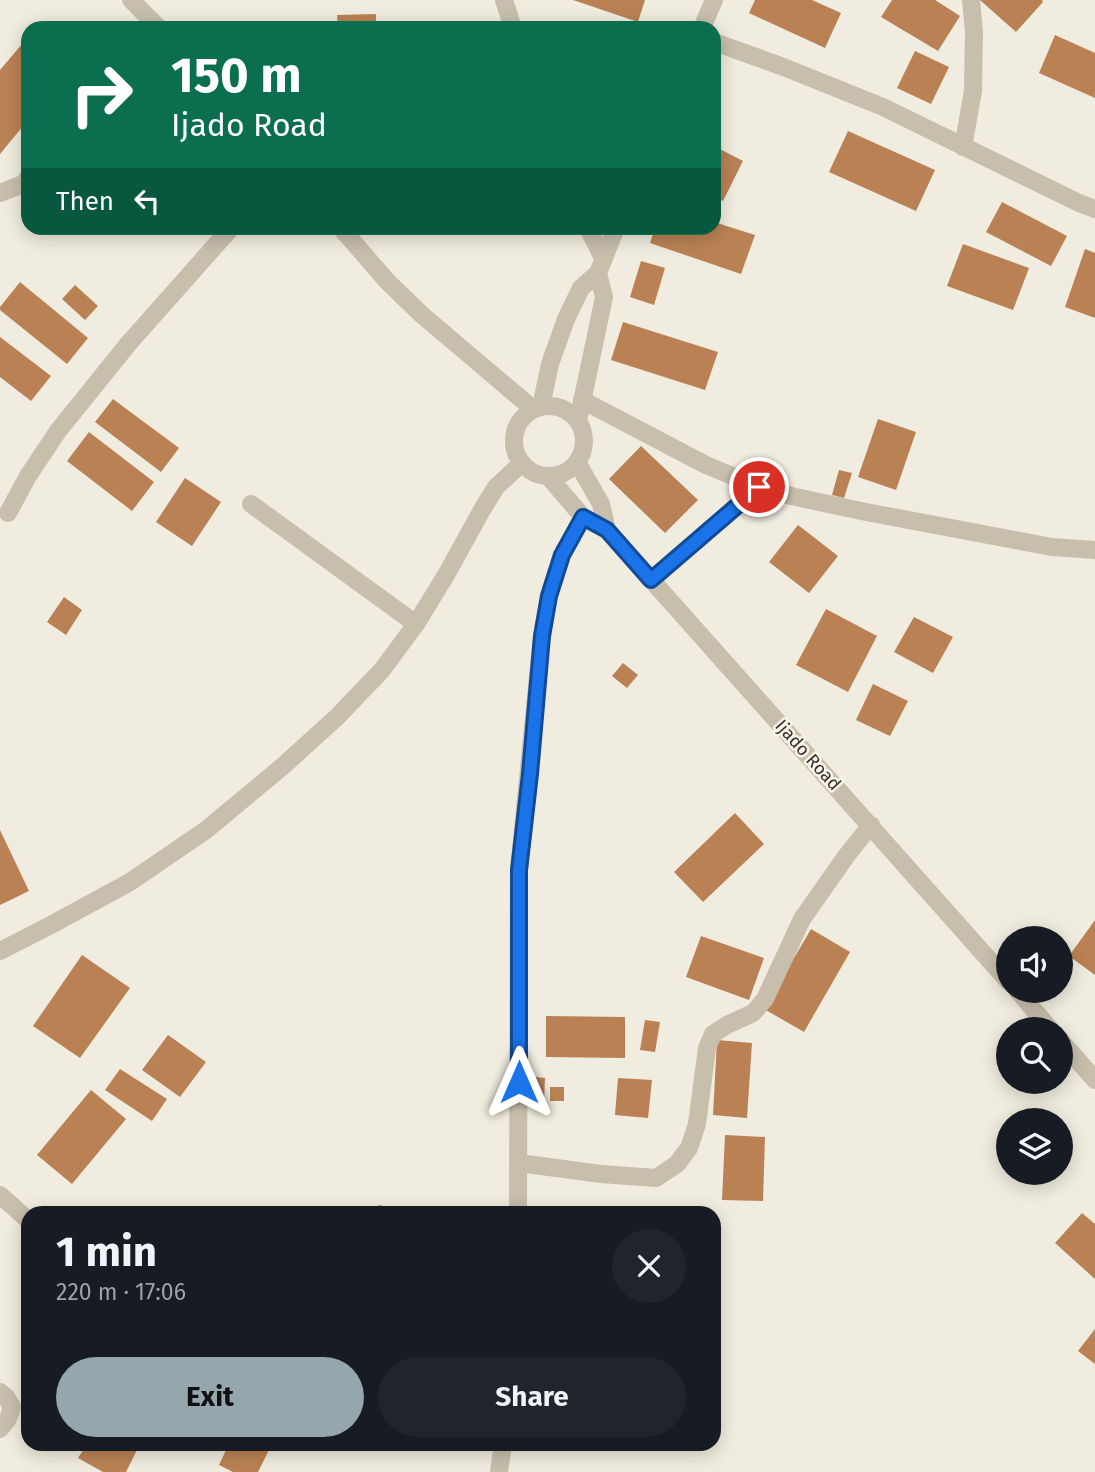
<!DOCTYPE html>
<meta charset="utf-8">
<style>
body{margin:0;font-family:"Fira Sans",sans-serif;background:#20242c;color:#f1f3f6;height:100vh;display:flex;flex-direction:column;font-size:26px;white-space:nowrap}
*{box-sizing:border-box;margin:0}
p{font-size:23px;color:#9ea1a6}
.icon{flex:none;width:38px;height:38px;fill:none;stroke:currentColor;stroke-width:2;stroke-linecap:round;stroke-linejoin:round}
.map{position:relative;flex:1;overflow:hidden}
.panel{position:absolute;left:21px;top:1206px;width:700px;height:245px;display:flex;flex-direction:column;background:#171b24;border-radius:21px;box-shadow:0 4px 18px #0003}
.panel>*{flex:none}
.banner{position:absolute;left:21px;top:21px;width:700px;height:214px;border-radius:21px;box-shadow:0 4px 18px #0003;background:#0b6e4f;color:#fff;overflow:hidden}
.fabs{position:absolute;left:996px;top:926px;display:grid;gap:14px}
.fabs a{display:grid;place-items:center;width:77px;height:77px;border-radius:50%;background:#171b24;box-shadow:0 4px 18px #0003;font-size:35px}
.pin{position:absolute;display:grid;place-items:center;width:60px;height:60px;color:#fff;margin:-30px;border:4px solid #fff;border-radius:50%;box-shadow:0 2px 7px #0007}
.me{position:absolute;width:77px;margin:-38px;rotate:0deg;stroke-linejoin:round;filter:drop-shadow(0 0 5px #0008)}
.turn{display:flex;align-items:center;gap:24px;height:147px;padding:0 35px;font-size:32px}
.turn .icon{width:91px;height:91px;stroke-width:2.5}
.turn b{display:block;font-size:49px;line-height:60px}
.then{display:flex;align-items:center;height:66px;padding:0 35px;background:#0003;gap:14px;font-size:26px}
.round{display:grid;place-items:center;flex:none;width:74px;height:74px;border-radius:37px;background:#20242c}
.summary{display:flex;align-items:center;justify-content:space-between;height:119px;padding:0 35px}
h1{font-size:42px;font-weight:700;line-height:52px}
.primary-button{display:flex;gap:14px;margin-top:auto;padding:14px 35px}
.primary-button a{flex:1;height:80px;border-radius:42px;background:#95a6ad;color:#111;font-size:28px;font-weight:700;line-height:80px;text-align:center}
.primary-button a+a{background:#20242c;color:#f1f3f6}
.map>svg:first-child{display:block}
.building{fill:#ba8254}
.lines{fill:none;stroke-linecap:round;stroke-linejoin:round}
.minor{stroke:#c8beac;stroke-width:18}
.tertiary{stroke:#c8beac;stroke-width:18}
.route-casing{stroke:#114b97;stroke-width:18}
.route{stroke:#1a73e8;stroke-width:12}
.labels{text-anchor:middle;stroke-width:5;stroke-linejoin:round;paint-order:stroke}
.street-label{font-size:18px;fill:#36312a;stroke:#f8f5ec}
</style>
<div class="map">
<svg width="1095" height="1472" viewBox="0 0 1095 1472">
<rect width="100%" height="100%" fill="#f0ecdf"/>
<path class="building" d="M573,0h72l-7,22z
M755,0h57l29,13 -16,35 -76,-35z
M892,0h43l25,16 -22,35 -57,-34z
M980,0h62l1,2 -27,30z
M376,14v14h-38l-1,-13z
M1055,35l40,18v45l-56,-25z
M28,37v83l-28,34v-84z
M915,51l34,16 -18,37 -34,-16z
M848,131l87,39 -19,41 -87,-39z
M714,146l29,15 -20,40 -9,-5z
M1002,202l65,34 -16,30 -65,-34z
M714,222l41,13 -14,39 -91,-31 5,-15h59z
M963,244l66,24 -16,42 -66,-24z
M1085,249l10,4v65l-30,-11z
M641,261l24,7 -11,37 -24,-8z
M20,282l68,56 -21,26 -67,-54v-3z
M75,285l23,21 -13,14 -23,-21z
M623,322l95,30 -13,38 -94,-30z
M0,337l51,39 -20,25 -31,-24z
M113,399l66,49 -18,24 -66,-50z
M878,419l38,13 -20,58 -38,-13z
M89,432l65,50 -22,29 -65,-50z
M641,446l57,54 -33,33 -56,-54z
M839,470l13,3 -8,25 -12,-3z
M185,478l36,24 -29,44 -36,-24z
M798,525l40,31 -29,37 -40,-31z
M64,597l18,13 -16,25 -19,-13z
M826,609l51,27 -29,56 -52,-27z
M914,617l39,20 -20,36 -39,-21z
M623,663l15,12 -11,13 -15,-12z
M873,684l35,17 -18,35 -34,-16z
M735,813l29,31 -61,58 -29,-30z
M0,830l29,61 -29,14z
M1095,920v55l-26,-19z
M811,929l39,23 -46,80 -40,-23z
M701,936l63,22 -15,42 -63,-23z
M82,955l48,33 -50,70 -47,-32z
M546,1016l79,1v41l-79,-1z
M645,1020l15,2 -5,30 -15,-2z
M168,1035l38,27 -26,35 -38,-27z
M717,1040l35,3 -5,75 -34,-3z
M120,1069l47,30 -15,22 -47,-31z
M535,1077l10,1 -1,23 -10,-1z
M618,1078l34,2 -4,38 -33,-3z
M550,1087h14v14h-14z
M91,1090l35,29 -54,65 -35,-29z
M725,1135l40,2 -2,64 -41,-1z
M379,1205l28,7v1h-30z
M1082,1213l13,11v55l-40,-36z
M1095,1329v35l-17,-13z
M87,1444h47l5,2 -13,26h-23l-25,-14z
M229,1444h43l-14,28h-25l-14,-7z"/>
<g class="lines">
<path class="minor" d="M131,0l28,28
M504,0l9,28
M714,42l67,24 102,41 196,96 16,6
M963,147l10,-56 1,-59 -3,-32
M0,193l23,-9 5,-6
M341,228l46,53 34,33 112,95
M588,228l15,30
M582,400l124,65 53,22 32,9 75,16 186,35 43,3
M251,504l165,120
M8,513l20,-37 30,-45 71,-88 102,-115
M651,580l108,-93
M519,1163l82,11 55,4 21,-14 12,-16 8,-24 10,-76 6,-14 14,-9 26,-12 12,-14 37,-80 45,-64 24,-30
M0,1195l28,25
M518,1213l1,-343 23,-234 7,-40 13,-41 21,-38
M0,1392l6,5 6,10 -4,12 -8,10
M499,1472l4,-28"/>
<path class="tertiary" d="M702,28l12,-28
M514 441a35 35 0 1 1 70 0a35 35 0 1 1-70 0Z
M541,407l9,-43 16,-45 15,-31 17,-15 18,-45
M578,421l26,-124 -6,-24
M577,462l24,42 6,26
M548,476l35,41 24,13 8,9 393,442
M0,951l49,-25 81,-44 76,-52 77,-64 54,-49 45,-47 34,-46 30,-49 36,-65 14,-23 26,-24
M1017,990l33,39
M1060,1040l35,40"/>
</g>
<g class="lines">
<defs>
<path id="route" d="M519,1082v-212l11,-96 12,-138 7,-40 13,-41 21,-38 24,13 44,50 108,-93"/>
</defs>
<use href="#route" class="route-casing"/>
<use href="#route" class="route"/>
</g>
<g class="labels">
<g class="street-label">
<text transform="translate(808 755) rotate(48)" y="6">Ijado Road</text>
</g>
</g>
</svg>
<div class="fabs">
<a><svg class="icon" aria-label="sound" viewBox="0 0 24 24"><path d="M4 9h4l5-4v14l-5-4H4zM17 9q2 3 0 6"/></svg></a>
<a><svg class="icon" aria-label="search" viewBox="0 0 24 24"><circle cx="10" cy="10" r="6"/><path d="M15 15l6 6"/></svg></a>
<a><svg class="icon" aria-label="layers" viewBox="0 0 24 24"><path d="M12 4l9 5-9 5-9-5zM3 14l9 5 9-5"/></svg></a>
</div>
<div class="pin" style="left:759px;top:487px;background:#d93025"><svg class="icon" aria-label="arrive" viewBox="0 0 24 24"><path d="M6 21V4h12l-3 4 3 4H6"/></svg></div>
<svg class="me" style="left:519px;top:1082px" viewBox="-20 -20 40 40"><path d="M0-17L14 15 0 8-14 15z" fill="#1a73e8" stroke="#fff" stroke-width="4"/></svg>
<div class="banner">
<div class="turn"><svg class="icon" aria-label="right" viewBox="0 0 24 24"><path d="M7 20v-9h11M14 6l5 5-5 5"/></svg><div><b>150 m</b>Ijado Road</div></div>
<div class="then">Then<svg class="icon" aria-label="left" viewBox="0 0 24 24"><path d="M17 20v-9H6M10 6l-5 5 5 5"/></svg></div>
</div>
<section class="panel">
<div class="summary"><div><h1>1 min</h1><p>220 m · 17:06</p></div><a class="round"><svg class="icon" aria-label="close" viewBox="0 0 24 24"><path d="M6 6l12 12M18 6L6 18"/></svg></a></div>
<div class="primary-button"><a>Exit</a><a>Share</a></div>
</section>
</div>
